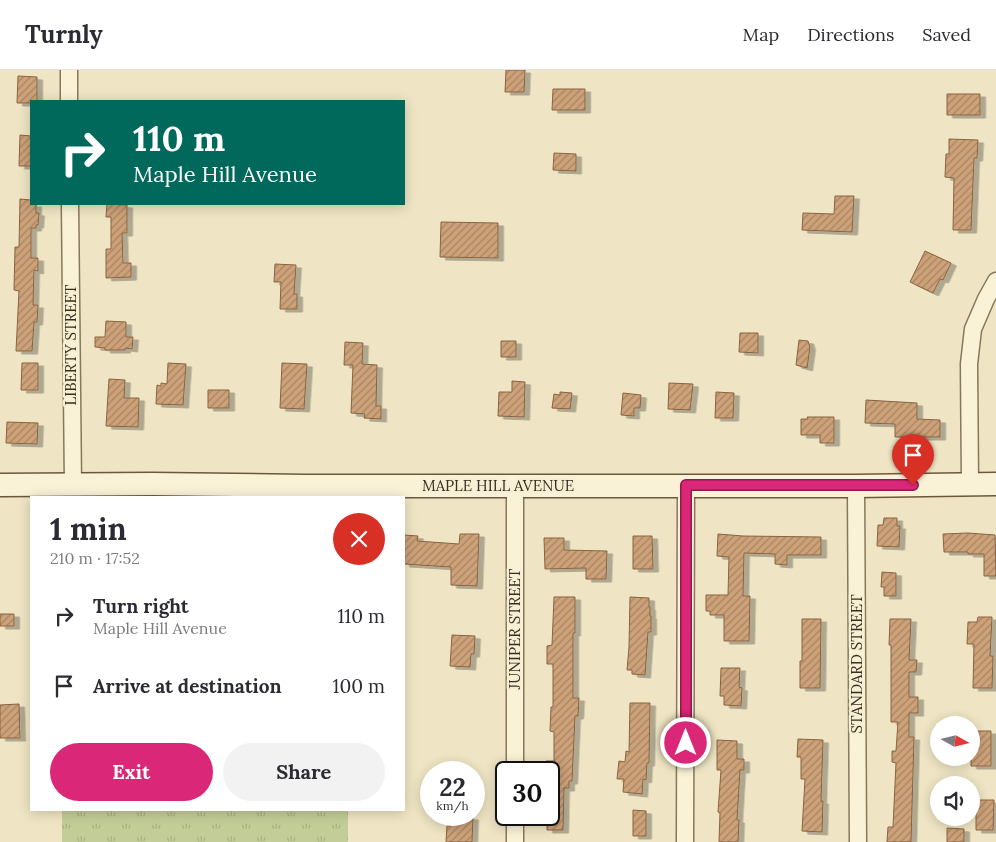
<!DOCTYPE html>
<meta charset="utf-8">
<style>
body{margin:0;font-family:Lora,serif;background:#f2f2f3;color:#2b2b33;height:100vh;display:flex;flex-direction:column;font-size:19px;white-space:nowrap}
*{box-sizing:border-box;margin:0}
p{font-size:16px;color:#7c7c81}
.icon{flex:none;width:28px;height:28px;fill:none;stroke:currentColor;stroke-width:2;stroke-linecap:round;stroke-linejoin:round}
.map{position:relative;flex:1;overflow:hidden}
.panel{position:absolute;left:30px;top:426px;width:375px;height:315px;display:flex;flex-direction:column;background:#fff;border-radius:0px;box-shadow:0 2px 12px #0003}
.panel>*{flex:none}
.hud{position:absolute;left:30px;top:30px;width:375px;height:105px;border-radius:0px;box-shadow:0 2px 12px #0003;background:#00695c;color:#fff;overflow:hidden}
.needle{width:32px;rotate:98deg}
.fabs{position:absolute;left:930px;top:646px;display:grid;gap:10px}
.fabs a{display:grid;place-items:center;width:50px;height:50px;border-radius:50%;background:#fff;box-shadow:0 2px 12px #0003;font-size:25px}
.speed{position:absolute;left:420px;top:691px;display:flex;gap:10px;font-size:25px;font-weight:700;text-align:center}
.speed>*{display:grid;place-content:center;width:65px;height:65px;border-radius:50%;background:#fff;box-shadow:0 2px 12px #0003;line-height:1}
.speed small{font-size:12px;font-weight:400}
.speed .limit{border:2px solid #111;border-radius:8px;background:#fff;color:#111}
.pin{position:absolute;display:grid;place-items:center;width:42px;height:42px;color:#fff;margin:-51px -21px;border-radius:50% 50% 50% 0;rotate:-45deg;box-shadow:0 0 5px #0007}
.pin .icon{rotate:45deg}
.me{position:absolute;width:55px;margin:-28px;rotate:0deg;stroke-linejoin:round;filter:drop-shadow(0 0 4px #0008)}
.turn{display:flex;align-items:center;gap:18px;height:105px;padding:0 20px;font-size:22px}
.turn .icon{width:65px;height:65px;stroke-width:2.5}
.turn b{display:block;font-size:35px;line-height:42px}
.round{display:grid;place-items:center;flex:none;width:52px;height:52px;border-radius:26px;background:#f2f2f3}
.summary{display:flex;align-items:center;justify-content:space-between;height:85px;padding:0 20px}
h1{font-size:30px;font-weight:800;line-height:38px}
.button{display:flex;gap:10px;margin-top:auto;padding:10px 20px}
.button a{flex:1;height:58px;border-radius:30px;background:#db2777;color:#fff;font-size:20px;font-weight:800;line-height:58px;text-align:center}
.button a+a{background:#f2f2f3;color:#2b2b33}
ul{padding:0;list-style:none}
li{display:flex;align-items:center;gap:15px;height:70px;padding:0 20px}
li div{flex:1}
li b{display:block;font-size:19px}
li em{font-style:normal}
header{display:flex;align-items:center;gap:30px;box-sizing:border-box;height:70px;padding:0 25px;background:#fff;border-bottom:1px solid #e1e1e2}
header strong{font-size:24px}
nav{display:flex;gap:28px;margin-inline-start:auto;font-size:18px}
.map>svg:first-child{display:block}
.grass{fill:url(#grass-tufts)}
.building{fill:url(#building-hatch);stroke:#896240;filter:url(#shadow)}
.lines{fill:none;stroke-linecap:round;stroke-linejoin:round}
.street-casing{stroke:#89775a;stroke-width:19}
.secondary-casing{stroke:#6b583d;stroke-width:25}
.street{stroke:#f9f2d7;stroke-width:16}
.secondary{stroke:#f9f2d7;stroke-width:22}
.route-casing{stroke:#8e194d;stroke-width:12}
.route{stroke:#db2777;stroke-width:9}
.labels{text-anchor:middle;stroke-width:4.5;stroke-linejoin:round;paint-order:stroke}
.street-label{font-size:15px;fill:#392d1e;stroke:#f6efd3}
</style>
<header>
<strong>Turnly</strong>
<nav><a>Map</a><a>Directions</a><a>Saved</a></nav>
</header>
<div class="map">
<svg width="996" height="772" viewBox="0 0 996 772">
<defs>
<pattern id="grass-tufts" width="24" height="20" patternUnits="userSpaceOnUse" patternTransform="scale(1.25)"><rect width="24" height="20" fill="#c3cd97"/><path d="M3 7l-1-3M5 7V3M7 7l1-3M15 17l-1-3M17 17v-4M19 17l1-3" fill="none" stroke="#a8b082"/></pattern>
<pattern id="building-hatch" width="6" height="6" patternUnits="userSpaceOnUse" patternTransform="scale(1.25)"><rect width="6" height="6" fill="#cda279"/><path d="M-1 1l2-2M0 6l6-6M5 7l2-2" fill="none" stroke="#a78463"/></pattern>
<filter id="shadow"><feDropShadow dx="5.5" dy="3" stdDeviation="0" flood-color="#0004"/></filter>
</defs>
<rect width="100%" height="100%" fill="#efe5c4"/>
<path class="grass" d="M62,740h286v32h-286z"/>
<path class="building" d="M506,0h19l-1,22h-19z
M18,6l19,1v24h-6v2h-14z
M553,19h32v21h-33z
M947,24h33v21h-33z
M20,65l11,1v30h-12z
M949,69l29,1 -1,18h-3l-3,72h-18l1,-52 -9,-1 1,-23h3z
M554,83l22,1v17l-23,-1z
M835,126h19l-2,36 -50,-2 1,-17 31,1z
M20,129l11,1v4h5v9h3l-1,12h-2v3h-5v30h7v13l-4,-1 -1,35h5l-1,17h-3l-2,29h-16l3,-60 -5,-1 1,-43h4z
M107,134l20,1v28h-5l1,30h8v14l-25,1v-29h5v-32h-5z
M441,152l57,1v35l-58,-1z
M925,181l26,12 -8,17 -3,-1 -7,14 -23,-11z
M275,194l21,1 -2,29h3v15h-17l1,-27h-7z
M106,251l20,1v15h7l-1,12 -7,-1v2h-20v-2l-10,-1v-10h10z
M740,263h18v20l-19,-1z
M799,270l9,1 2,6 -3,21 -11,-3z
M501,271h15v16h-15z
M345,272l18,1 -1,21 15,1 -1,41h5v13l-17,-1 1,-4 -14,-1 2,-48h-9z
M22,293h16v27h-17z
M168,293l18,1 -3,41 -27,-1 1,-19 4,1v-3l6,1z
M282,293l25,1 -3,45 -24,-1z
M109,309l16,1 -1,18h15l-1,29 -32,-1z
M512,311l13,1 -1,35 -26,-1 1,-24h13z
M669,313l24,1 -3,26 -22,-1z
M208,320h21v18h-21z
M560,322l12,1 -2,16 -18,-1 2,-14 6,1z
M716,322l18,1 -1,25h-18z
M623,323l18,2 -1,13h-6v8l-13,-1z
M866,330l51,3v16l23,1v17h-45v-13l-30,-1z
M807,347h27v26h-14v-8h-19v-16h7z
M7,352l31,1 -1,21 -31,-1z
M884,448h13v8h3l-1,21 -22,-1 1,-21h5z
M968,463l27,2 1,41h-12v-22h-16v-2h-24l-1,-18z
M460,464h19l-2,52 -26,-1v-18l-47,-3v-29l14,1 -1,5 42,3z
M718,464l25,2 78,1v18h-34v10l-12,-1v-10l-31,-1 -1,43h7l-1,45h-25v-26h-14v-4h-4v-16h22l1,-38 -12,-1z
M633,466h19l1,33h-20z
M544,468h20v12l43,1 -1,28h-20v-11l-41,1z
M882,502l14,1v23h-12v-9h-3z
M554,527h21v36h-2v65h6l-1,18h-3l-3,65h-3v7h-5l-1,42h-16v-15h2v-8h1v-26l-1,-9h-3v-11h8v-29l-4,-1 1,-24h2v-43h-6v-18l5,-1z
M630,527l19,1v9h1v9h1v16h-3l-3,43 -13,-1v-4h-5l2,-23z
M0,544h14v12h-14z
M978,547h14l-2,39h3l-1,32h-19l1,-44h-7l1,-22h9z
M802,549h19l-1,69h-20v-27h2z
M890,549h21l-2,41h8l-1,12h-7v25h9v16h-9v24h5l-3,105h-24l1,-15h5l3,-64 -4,-1v-11h4l2,-29h-7v-77h-2z
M452,565l23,1 -1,18h-3l-1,13 -20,-1z
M721,598h19l-1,19 3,1 -1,18 -17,-1v-9h-4z
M630,633h20l-1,60h-2l-1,17 -3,-1 -1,15 -19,-2 1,-13h-7l2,-18 6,1 1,-11 3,1z
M19,634l1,34h-20v-33z
M971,661h20v35h-20z
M798,669l25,1 -2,61h2l-1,31 -20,-1 3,-52h-4v-22h-4z
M717,670l20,1v18h7v11h-4l-3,50h2l-1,22h-19l1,-29 -2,-1 3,-42h-4z
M976,730h18l-1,30h-17z
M633,740l13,1v25h-13z
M451,746l22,1 -1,25h-26l1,-16h3z
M947,758l17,1v13h-17z"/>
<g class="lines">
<defs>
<path id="street" d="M69,0v31
M70,134l3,281
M970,414l-1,-120 4,-35 13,-30 10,-18
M515,416v286
M856,416l2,356
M515,745v27
M685,772l1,-357"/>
<path id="secondary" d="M0,415l152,-1 152,2h552l140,-2"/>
</defs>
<use href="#street" class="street-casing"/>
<use href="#secondary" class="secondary-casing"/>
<use href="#street" class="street"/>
<use href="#secondary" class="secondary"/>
</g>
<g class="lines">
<defs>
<path id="route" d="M686,673v-258h227"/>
</defs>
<use href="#route" class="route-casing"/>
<use href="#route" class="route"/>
</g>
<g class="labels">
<g class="street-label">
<text transform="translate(71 275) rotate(-90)" y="5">LIBERTY STREET</text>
<text x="498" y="421">MAPLE HILL AVENUE</text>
<text transform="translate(515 559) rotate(-90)" y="5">JUNIPER STREET</text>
<text transform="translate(857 594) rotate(-90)" y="5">STANDARD STREET</text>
</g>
</g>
</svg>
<div class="fabs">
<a><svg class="needle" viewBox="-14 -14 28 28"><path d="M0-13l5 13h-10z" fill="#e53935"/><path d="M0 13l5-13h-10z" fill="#7c7c81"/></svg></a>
<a><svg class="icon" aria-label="sound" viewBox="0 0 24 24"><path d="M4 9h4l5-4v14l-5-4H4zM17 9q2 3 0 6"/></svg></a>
</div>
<div class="speed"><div>22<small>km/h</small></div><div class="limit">30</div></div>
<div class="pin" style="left:913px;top:415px;background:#d93025"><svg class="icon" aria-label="arrive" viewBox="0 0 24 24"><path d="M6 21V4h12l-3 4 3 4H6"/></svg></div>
<svg class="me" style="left:686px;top:673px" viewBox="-20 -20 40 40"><circle r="17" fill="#db2777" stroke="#fff" stroke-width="3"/><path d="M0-11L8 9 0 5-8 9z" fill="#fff"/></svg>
<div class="hud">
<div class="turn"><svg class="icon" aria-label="right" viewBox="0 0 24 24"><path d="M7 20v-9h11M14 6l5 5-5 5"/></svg><div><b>110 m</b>Maple Hill Avenue</div></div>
</div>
<section class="panel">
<div class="summary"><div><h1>1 min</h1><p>210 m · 17:52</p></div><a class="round" style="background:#d93025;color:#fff"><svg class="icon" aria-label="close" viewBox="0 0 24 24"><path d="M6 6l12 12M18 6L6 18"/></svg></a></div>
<ul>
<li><svg class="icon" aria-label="right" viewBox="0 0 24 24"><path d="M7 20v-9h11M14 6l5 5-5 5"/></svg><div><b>Turn right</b><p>Maple Hill Avenue</p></div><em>110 m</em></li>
<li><svg class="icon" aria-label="arrive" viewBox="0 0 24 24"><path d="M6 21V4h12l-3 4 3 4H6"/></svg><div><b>Arrive at destination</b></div><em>100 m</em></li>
</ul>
<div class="button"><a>Exit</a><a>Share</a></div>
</section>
</div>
